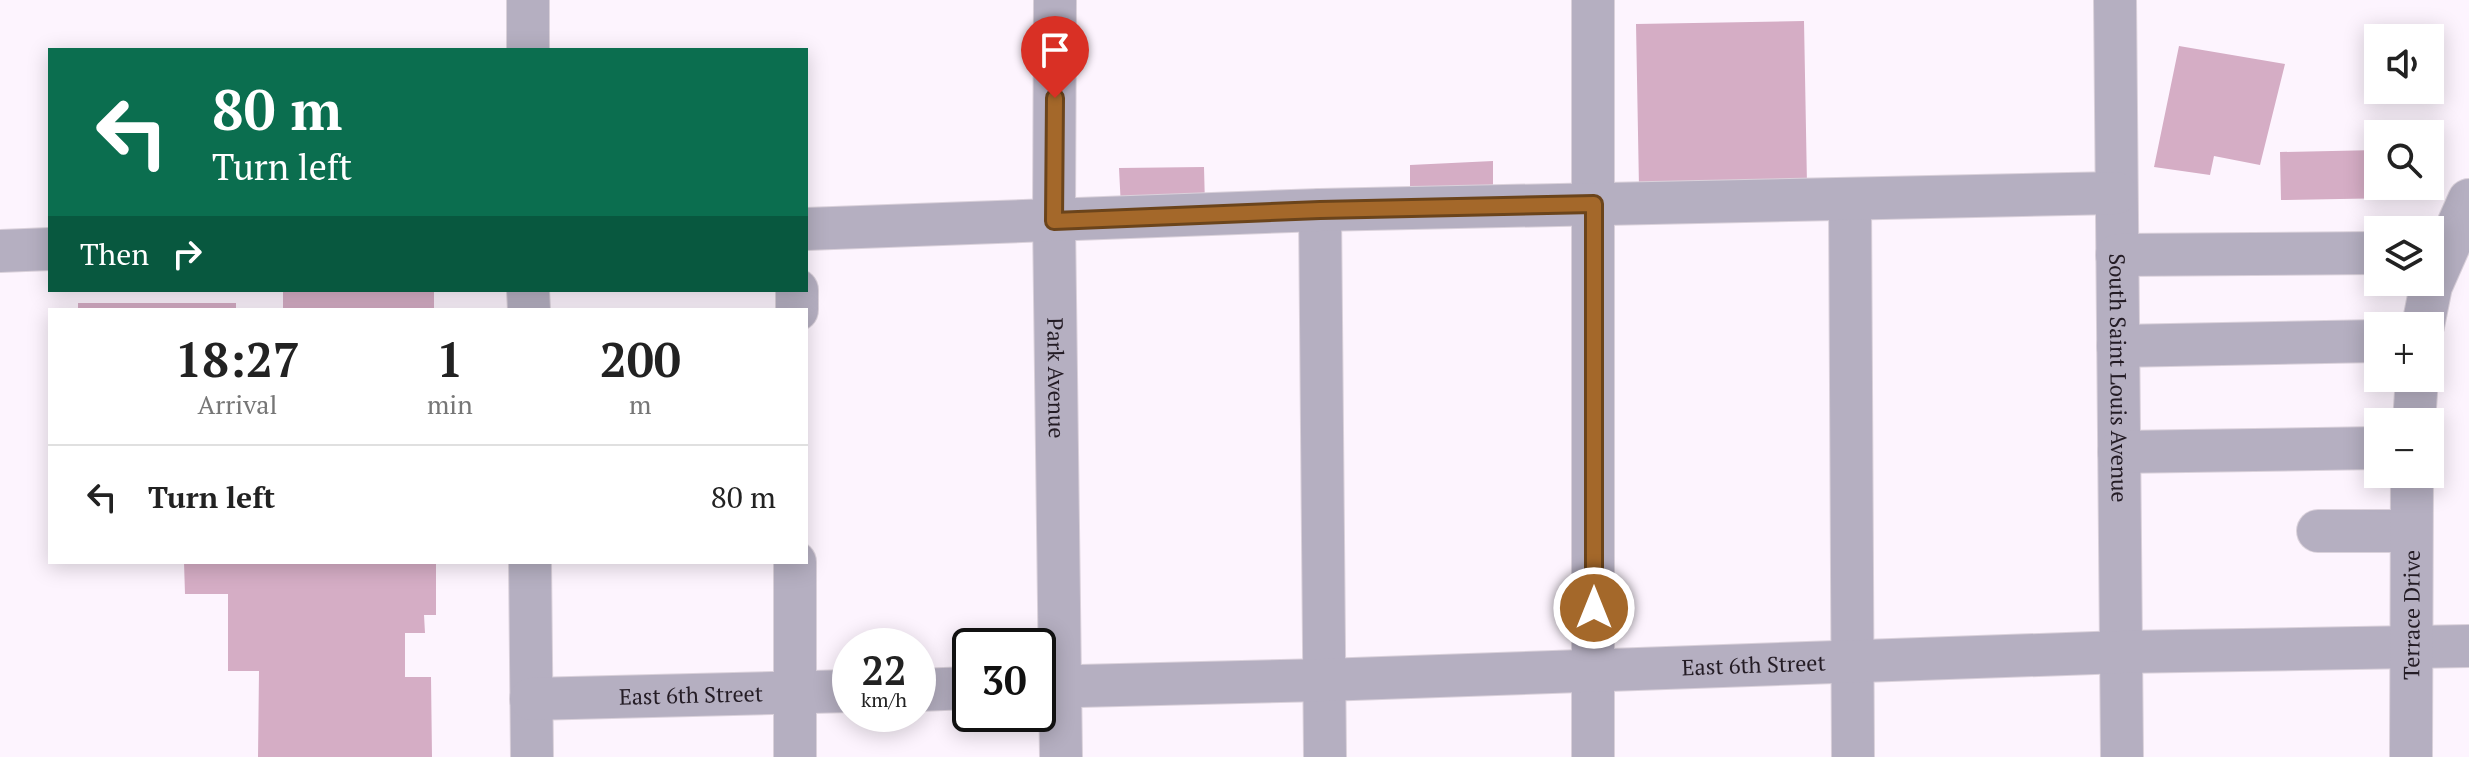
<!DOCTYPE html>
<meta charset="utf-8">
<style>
body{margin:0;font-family:"PT Serif",serif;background:#f6f6f6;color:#222;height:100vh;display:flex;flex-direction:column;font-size:30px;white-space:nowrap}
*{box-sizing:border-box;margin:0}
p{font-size:26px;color:#767676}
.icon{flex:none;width:44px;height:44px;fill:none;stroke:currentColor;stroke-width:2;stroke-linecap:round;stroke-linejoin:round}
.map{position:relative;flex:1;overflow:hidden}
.sheet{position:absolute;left:48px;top:308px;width:760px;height:256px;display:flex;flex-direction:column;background:#fff;border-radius:0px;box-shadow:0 4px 20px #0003}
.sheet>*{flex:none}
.top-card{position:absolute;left:48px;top:48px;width:760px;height:244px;border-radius:0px;box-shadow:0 4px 20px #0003;background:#0b6e4f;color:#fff;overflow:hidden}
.buttons{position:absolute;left:2364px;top:24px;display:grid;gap:16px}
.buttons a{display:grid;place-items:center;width:80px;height:80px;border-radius:0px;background:#fff;box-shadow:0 4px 20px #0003;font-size:40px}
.speed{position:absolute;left:832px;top:628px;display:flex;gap:16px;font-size:40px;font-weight:700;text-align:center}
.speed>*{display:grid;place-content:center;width:104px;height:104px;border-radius:50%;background:#fff;box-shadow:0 4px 20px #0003;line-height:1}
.speed small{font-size:20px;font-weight:400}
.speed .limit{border:4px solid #111;border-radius:12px;background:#fff;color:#111}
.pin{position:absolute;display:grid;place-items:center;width:68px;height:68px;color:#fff;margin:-82px -34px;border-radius:50% 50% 50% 0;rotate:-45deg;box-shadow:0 0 8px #0007}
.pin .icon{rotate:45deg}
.me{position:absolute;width:88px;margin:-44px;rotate:0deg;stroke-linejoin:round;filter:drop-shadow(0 0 6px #0008)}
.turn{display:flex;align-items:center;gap:28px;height:168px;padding:0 32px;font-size:36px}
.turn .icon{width:104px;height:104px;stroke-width:2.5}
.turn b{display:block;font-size:56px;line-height:68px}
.then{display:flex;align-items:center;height:76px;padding:0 32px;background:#0003;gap:16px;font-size:30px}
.eta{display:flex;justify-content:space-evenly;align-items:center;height:136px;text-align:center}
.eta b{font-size:48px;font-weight:700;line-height:56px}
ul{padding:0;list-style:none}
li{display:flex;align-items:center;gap:24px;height:104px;padding:0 32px;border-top:2px solid #e0e0e0}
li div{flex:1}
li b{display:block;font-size:30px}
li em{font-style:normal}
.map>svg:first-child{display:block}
.building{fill:#d5adc5}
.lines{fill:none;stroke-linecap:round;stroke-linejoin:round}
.minor-casing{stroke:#dad1db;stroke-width:44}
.minor{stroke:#b5afc1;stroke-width:42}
.route-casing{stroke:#6b441b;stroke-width:20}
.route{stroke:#a4682a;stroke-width:14}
.labels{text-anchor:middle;stroke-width:6;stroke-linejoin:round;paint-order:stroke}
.street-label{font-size:22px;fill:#241c25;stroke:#fff}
</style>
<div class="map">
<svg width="2469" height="757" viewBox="0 0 2469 757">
<rect width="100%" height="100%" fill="#fdf4fe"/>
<path class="building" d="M1804,21l3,164 -168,3 -3,-164z
M2179,46l106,18 -25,101 -46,-9 -4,19 -56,-8z
M2378,150v36h16v12l-113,2 -1,-48z
M1493,161v36l-83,3v-35z
M1204,167l1,39 -84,2 -2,-40z
M283,290h151v20h-151z
M78,303h158v7h-158z
M184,562h252v53h-12l1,18h-20v44h26l1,80h-174l1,-86h-31v-77h-43z"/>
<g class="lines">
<defs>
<g id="minor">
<path d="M528,0v50"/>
<path id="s1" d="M1055,0l-1,221 7,536"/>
<path d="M1593,0v757"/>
<path id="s2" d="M2115,0l7,757"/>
<path d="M1850,200l3,557"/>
<path d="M1320,210l5,547"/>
<path d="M806,229l514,-19 796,-17"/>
<path d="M0,251l50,-2"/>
<path d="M2117,255l261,-2"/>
<path d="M528,290l1,20"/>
<path d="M797,310v-20"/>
<path d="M2423,326l8,-40 38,-86"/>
<path d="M2118,346l260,-5"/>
<path d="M2414,422l3,-44"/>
<path d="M2119,452l259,-4"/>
<path d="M2318,531h93"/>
<path d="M530,562l2,195"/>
<path id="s3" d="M1038,687l286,-7 798,-28 347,-6"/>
<path d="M918,690l52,-2"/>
<path id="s4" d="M531,699l319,-8"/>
<path d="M795,757v-195"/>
<path id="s5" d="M2411,757l1,-283"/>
</g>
</defs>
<use href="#minor" class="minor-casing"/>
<use href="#minor" class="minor"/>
</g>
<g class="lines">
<defs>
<path id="route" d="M1055,98l-1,123 266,-11 274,-6v404"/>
</defs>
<use href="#route" class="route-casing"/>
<use href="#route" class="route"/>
</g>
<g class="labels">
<g class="street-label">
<text dy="8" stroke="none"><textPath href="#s2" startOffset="378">South Saint Louis Avenue</textPath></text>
<text dy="8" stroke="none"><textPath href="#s1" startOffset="378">Park Avenue</textPath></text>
<text dy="8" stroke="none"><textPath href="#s5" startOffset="142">Terrace Drive</textPath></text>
<text dy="8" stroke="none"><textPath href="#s3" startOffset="716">East 6th Street</textPath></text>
<text dy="8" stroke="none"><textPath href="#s4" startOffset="160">East 6th Street</textPath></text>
</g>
</g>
</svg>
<div class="buttons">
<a><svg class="icon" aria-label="sound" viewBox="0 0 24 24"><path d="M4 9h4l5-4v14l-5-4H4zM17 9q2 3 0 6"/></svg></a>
<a><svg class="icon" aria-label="search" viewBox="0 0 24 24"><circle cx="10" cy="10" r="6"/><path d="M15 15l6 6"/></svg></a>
<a><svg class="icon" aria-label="layers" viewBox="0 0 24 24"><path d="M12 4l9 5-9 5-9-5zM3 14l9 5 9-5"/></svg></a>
<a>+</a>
<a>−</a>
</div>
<div class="speed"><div>22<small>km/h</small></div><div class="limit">30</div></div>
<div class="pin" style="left:1055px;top:98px;background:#d93025"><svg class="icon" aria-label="arrive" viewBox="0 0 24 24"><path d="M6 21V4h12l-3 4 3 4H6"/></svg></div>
<svg class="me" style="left:1594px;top:608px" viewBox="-20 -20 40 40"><circle r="17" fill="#a4682a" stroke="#fff" stroke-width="3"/><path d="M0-11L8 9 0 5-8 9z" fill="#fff"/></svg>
<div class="top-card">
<div class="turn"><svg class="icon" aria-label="left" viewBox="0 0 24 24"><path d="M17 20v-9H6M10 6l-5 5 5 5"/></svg><div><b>80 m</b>Turn left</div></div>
<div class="then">Then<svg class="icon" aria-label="right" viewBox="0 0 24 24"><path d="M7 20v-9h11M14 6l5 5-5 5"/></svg></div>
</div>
<section class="sheet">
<div class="eta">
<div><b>18:27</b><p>Arrival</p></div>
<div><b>1</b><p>min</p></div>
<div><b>200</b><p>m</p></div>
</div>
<ul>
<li><svg class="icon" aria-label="left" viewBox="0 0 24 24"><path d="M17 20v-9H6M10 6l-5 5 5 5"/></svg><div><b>Turn left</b></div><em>80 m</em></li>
</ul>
</section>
</div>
